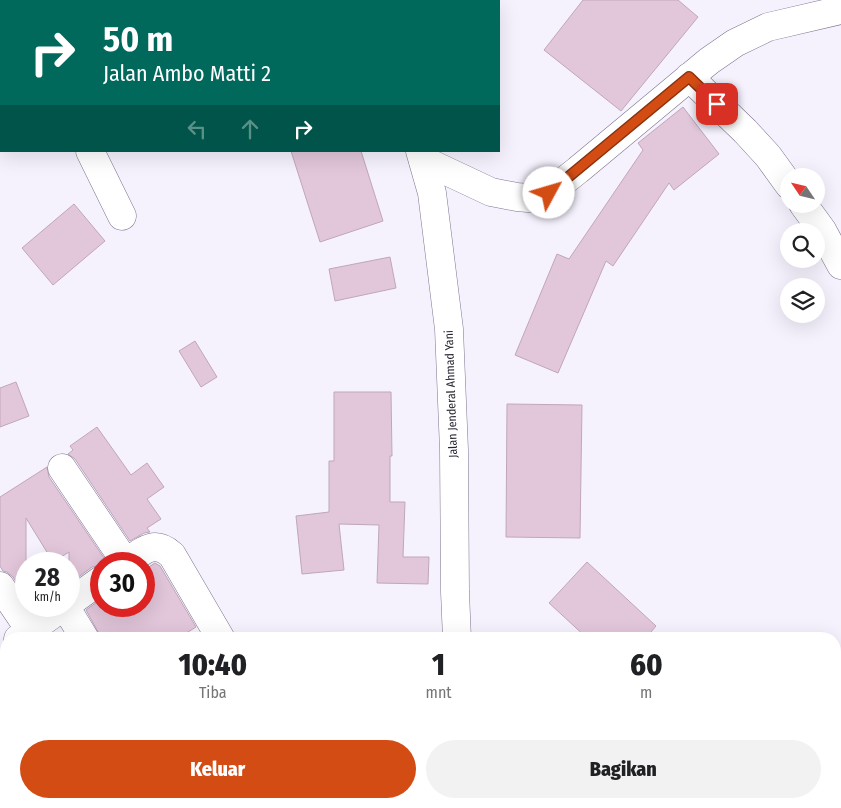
<!DOCTYPE html>
<html lang="id">
<style>
body{margin:0;font-family:"Fira Sans Condensed",sans-serif;background:#f2f2f2;color:#202124;height:100vh;display:flex;flex-direction:column;font-size:19px;white-space:nowrap}
*{box-sizing:border-box;margin:0}
p{font-size:16px;color:#757577}
.icon{flex:none;width:28px;height:28px;fill:none;stroke:currentColor;stroke-width:2;stroke-linecap:round;stroke-linejoin:round}
.map{position:relative;flex:1;overflow:hidden}
.sheet{position:absolute;left:0px;top:632px;width:841px;height:176px;display:flex;flex-direction:column;background:#fff;border-radius:20px 20px 0 0;box-shadow:0 5px 20px #0002}
.sheet>*{flex:none}
.banner{position:absolute;left:0px;top:0px;width:500px;height:152px;box-shadow:0 5px 20px #0002;background:#00695c;color:#fff;overflow:hidden}
.needle{width:32px;rotate:305deg}
.fabs{position:absolute;left:780px;top:168px;display:grid;gap:10px}
.fabs a{display:grid;place-items:center;width:45px;height:45px;border-radius:50%;background:#fff;box-shadow:0 5px 20px #0002;font-size:25px}
.speed{position:absolute;left:15px;top:552px;display:flex;gap:10px;font-size:25px;font-weight:700;text-align:center}
.speed>*{display:grid;place-content:center;width:65px;height:65px;border-radius:50%;background:#fff;box-shadow:0 5px 20px #0002;line-height:1}
.speed small{font-size:12px;font-weight:400}
.speed .limit{border:8px solid #d22;background:#fff;color:#111}
.pin{position:absolute;display:grid;place-items:center;width:42px;height:42px;color:#fff;margin:-21px;border-radius:10px;box-shadow:0 2px 8px #0006}
.me{position:absolute;width:55px;margin:-28px;rotate:51deg;stroke-linejoin:round;filter:drop-shadow(0 0 4px #0008)}
.turn{display:flex;align-items:center;gap:18px;height:105px;padding:0 20px;font-size:22px}
.turn .icon{width:65px;height:65px;stroke-width:2.5}
.turn b{display:block;font-size:35px;line-height:42px}
.lanes{display:flex;align-items:center;height:48px;padding:0 20px;background:#0003;justify-content:center;gap:25px;direction:ltr}
.lanes .off{opacity:.35}
.eta{display:flex;justify-content:space-evenly;align-items:center;height:85px;text-align:center}
.eta b{font-size:30px;font-weight:800;line-height:35px}
.cta{display:flex;gap:10px;margin-top:auto;padding:10px 20px}
.cta a{flex:1;height:58px;border-radius:30px;background:#d34c14;color:#fff;font-size:20px;font-weight:800;line-height:58px;text-align:center}
.cta a+a{background:#f2f2f2;color:#202124}
.map>svg:first-child{display:block}
.building{fill:#e2c6da;stroke:#c1a6ba}
.lines{fill:none;stroke-linecap:round;stroke-linejoin:round}
.minor-casing{stroke:#7c748f;stroke-width:29}
.highway-casing{stroke:#7c748f;stroke-width:29}
.minor{stroke:#fff;stroke-width:28}
.highway{stroke:#fff;stroke-width:28}
.route-casing{stroke:#89310d;stroke-width:12}
.route{stroke:#d34c14;stroke-width:9}
.labels{text-anchor:middle;stroke-width:5;stroke-linejoin:round;paint-order:stroke}
.street-label{font-size:12px;fill:#292531;stroke:#fff}
</style>
<div class="map">
<svg width="841" height="808" viewBox="0 0 841 808">
<rect width="100%" height="100%" fill="#f5f2fe"/>
<path class="building" d="M583,0h95l20,17 -77,94 -77,-61z
M683,107l36,47 -45,36 -5,-7 -56,83 -7,-5 -48,112 -43,-18 42,-101 12,5 74,-109 -5,-7z
M291,151h70l22,70 -63,21z
M74,204l31,37 -52,44 -31,-37z
M390,257l6,31 -61,13 -6,-32z
M195,341l22,36 -16,10 -22,-36z
M16,382l13,34 -29,11v-39z
M334,392h57l1,64h-2v46h15l-2,55h26l-1,27 -51,-1 2,-58 -40,-1 5,46 -42,4 -6,-58 33,-4v-51h5z
M507,404l75,1 -2,133 -74,-1z
M97,427l34,48 16,-12 17,24 -17,12 14,20 -14,9 3,4 -6,1 -14,8 -55,-82 -7,-5 5,-4 -3,-4z
M47,467l2,10 55,81 -3,2v5l-9,2 -23,17v-32l-16,10 -27,-44v79l-13,-20 -6,-5 -4,-1 -3,-5v-69z
M587,562l69,64 -11,13h-57l-39,-36z
M155,563l5,3 36,61 -19,12h-75l-16,-29 15,-11v7h43v-36z"/>
<g class="lines">
<defs>
<path id="minor" d="M350,1l3,-1
M689,77l56,54 23,25 21,29
M90,151l32,65
M423,160l68,32 26,5 11,1 13,-1 8,-4 29,-23 131,-109 26,-18 33,-16 73,-17
M803,204l19,26 19,35
M62,468l64,95
M125,564c17,-12 28,-26 47,-9l49,84
M0,586l30,44
M69,603l32,-23
M65,606l20,33
M18,639l46,-33
M0,788l6,-4"/>
<path id="highway" d="M373,0l1,1
M420,151l12,42 17,136 5,121 1,142 2,47
M462,802v6"/>
</defs>
<use href="#minor" class="minor-casing"/>
<use href="#highway" class="highway-casing"/>
<use href="#minor" class="minor"/>
<use href="#highway" class="highway"/>
</g>
<g class="lines">
<defs>
<path id="route" d="M549,193l140,-116 28,27"/>
</defs>
<use href="#route" class="route-casing"/>
<use href="#route" class="route"/>
</g>
<g class="labels">
<g class="street-label">
<text transform="translate(451 394) rotate(-92)" y="4">Jalan Jenderal Ahmad Yani</text>
</g>
</g>
</svg>
<div class="fabs">
<a><svg class="needle" viewBox="-14 -14 28 28"><path d="M0-13l5 13h-10z" fill="#e53935"/><path d="M0 13l5-13h-10z" fill="#757577"/></svg></a>
<a><svg class="icon" aria-label="search" viewBox="0 0 24 24"><circle cx="10" cy="10" r="6"/><path d="M15 15l6 6"/></svg></a>
<a><svg class="icon" aria-label="layers" viewBox="0 0 24 24"><path d="M12 4l9 5-9 5-9-5zM3 14l9 5 9-5"/></svg></a>
</div>
<div class="speed"><div>28<small>km/h</small></div><div class="limit">30</div></div>
<div class="pin" style="left:717px;top:104px;background:#d93025"><svg class="icon" aria-label="arrive" viewBox="0 0 24 24"><path d="M6 21V4h12l-3 4 3 4H6"/></svg></div>
<svg class="me" style="left:549px;top:193px" viewBox="-20 -20 40 40"><circle r="19" fill="#fff"/><path d="M0-13L10 11 0 6-10 11z" fill="#d34c14"/></svg>
<div class="banner">
<div class="turn"><svg class="icon" aria-label="right" viewBox="0 0 24 24"><path d="M7 20v-9h11M14 6l5 5-5 5"/></svg><div><b>50 m</b>Jalan Ambo Matti 2</div></div>
<div class="lanes"><svg class="icon off" aria-label="left" viewBox="0 0 24 24"><path d="M17 20v-9H6M10 6l-5 5 5 5"/></svg><svg class="icon off" aria-label="ahead" viewBox="0 0 24 24"><path d="M12 20V5M6 11l6-6 6 6"/></svg><svg class="icon" aria-label="right" viewBox="0 0 24 24"><path d="M7 20v-9h11M14 6l5 5-5 5"/></svg></div>
</div>
<section class="sheet">
<div class="eta">
<div><b>10:40</b><p>Tiba</p></div>
<div><b>1</b><p>mnt</p></div>
<div><b>60</b><p>m</p></div>
</div>
<div class="cta"><a>Keluar</a><a>Bagikan</a></div>
</section>
</div>
